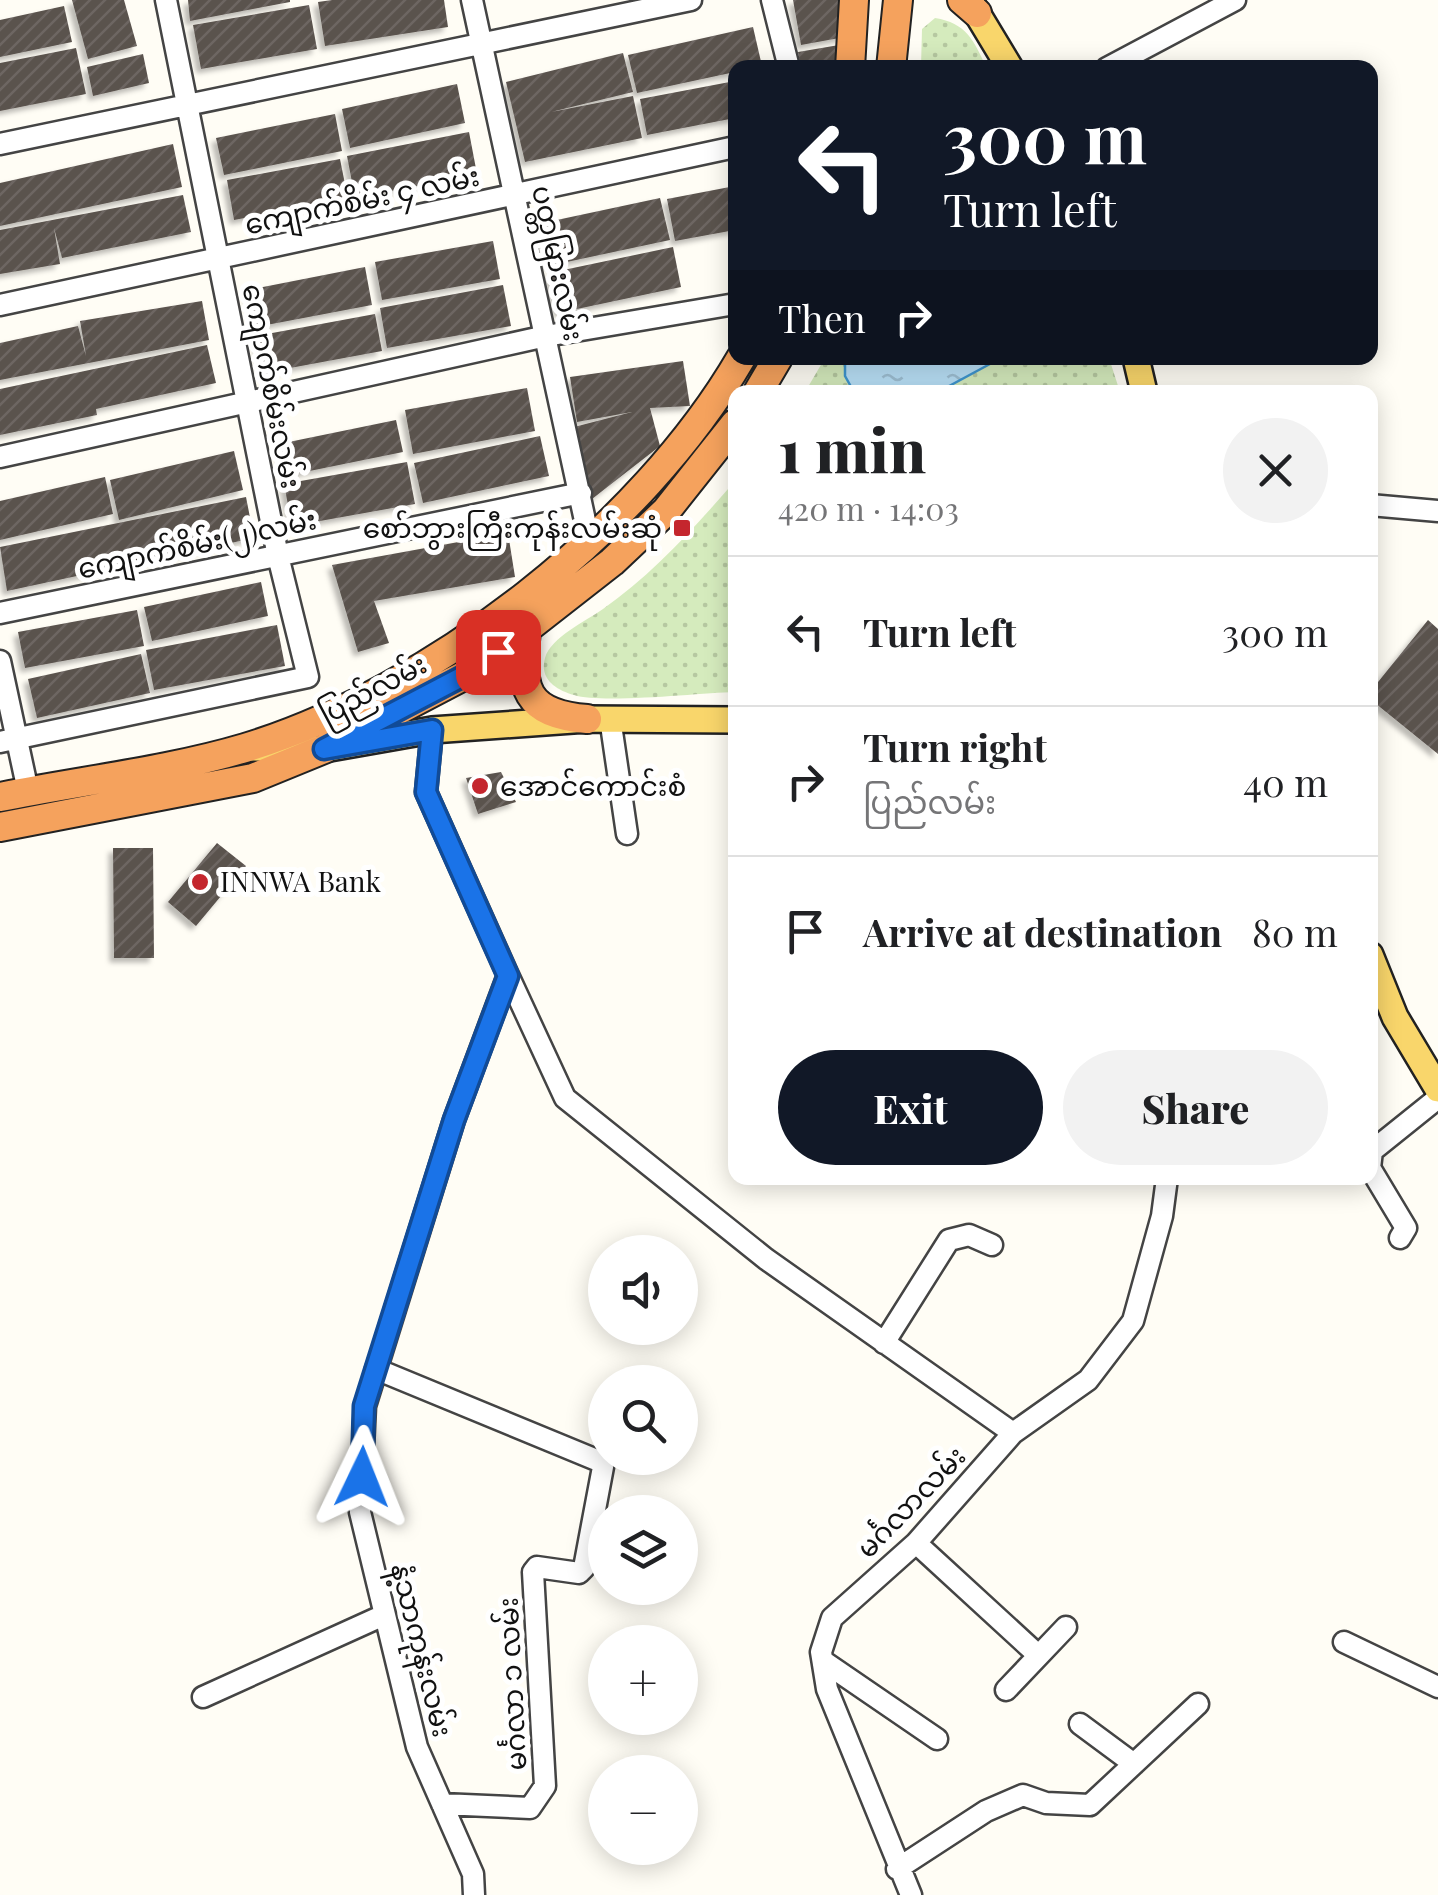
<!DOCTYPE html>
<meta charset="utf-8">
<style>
body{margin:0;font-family:"Playfair Display","Noto Sans Myanmar",serif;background:#f2f2f2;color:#202124;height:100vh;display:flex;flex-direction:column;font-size:38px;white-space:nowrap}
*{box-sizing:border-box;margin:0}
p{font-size:32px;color:#757577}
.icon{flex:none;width:55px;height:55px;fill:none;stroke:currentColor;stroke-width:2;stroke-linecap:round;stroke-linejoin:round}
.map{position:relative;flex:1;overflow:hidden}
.sheet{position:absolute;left:728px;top:385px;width:650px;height:800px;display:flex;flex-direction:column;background:#fff;border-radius:20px;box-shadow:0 5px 25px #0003}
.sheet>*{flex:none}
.banner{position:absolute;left:728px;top:60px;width:650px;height:305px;border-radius:20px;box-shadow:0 5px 25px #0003;background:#111827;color:#fff;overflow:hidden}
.tools{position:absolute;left:588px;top:1235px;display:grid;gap:20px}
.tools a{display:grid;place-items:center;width:110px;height:110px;border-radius:50%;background:#fff;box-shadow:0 5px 25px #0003;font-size:50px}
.pin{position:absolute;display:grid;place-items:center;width:85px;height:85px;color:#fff;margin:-42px;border-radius:20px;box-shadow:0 5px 15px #0006}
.me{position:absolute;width:110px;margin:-55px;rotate:2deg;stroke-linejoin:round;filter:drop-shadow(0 0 8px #0008)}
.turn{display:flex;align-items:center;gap:35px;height:210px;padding:0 50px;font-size:45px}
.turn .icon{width:130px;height:130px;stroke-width:2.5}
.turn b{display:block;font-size:70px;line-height:85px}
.then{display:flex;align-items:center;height:95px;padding:0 50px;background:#0003;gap:20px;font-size:38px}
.round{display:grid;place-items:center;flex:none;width:105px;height:105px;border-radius:52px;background:#f2f2f2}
.head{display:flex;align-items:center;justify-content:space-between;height:170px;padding:0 50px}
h1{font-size:60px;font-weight:800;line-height:75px}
.button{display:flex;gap:20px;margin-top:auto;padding:20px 50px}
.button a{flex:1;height:115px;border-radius:60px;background:#111827;color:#fff;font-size:40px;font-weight:800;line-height:115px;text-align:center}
.button a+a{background:#f2f2f2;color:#202124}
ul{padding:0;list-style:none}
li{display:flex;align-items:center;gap:30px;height:150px;padding:0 50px;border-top:2px solid #e0e0e0}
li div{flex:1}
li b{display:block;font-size:38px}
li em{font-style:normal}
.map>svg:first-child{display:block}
.park{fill:url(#park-dots)}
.water{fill:url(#water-ripples);stroke:#3f96cf;stroke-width:2.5}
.building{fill:url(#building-hatch);filter:url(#shadow)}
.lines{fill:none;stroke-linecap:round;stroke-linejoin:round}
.minor-casing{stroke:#444;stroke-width:25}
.major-casing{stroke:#222;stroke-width:30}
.highway-casing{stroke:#222;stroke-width:32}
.minor{stroke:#fff;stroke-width:20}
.major{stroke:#f9d66b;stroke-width:25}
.highway{stroke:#f5a25d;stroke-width:28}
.route-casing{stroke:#114b97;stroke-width:25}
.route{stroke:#1a73e8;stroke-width:18}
.poi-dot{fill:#c4262e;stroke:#fff;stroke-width:4}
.labels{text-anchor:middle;stroke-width:10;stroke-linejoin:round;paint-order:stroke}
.street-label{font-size:28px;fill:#111;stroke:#fff}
.poi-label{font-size:28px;fill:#111;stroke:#fff;text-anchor:start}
</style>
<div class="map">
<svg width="1438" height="1895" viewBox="0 0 1438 1895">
<defs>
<pattern id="park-dots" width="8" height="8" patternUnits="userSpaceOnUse" patternTransform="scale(2.5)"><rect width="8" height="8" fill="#d5ebbd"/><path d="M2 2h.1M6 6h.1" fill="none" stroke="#b6c8a1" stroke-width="1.8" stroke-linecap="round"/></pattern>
<pattern id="water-ripples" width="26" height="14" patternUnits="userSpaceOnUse" patternTransform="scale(2.5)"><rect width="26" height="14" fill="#b9e0f7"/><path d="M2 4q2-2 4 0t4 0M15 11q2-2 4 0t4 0" fill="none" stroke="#9ebfd3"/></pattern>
<pattern id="building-hatch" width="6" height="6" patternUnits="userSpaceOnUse" patternTransform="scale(2.5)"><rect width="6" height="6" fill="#5a524d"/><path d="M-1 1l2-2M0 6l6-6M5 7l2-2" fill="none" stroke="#6d6662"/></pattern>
<filter id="shadow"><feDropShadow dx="-4.5" dy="4.5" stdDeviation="2.5" flood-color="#0004"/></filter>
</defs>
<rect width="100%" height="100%" fill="#fffdf5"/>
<path class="park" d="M935,18c31,5 39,22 51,49h-65l1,-38z
M825,358h284l11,34h-315z
M735,481v211c-36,1 -133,12 -161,3 -18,-5 -35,-16 -29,-37 6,-21 41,-37 58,-49 50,-35 92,-82 132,-128z"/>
<path class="water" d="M845,358h156l-63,34h-84l-9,-16z"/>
<path class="building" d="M72,0h52l13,46 -49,13z
M188,0h102v2l-100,19z
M332,0h112l4,27 -123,19 -7,-44z
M793,0h45l7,37 -44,8z
M309,5l8,44 -116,20 -8,-44z
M64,6l8,36 -72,15v-37z
M753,27l9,39 -27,2v4l-98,21 -9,-38z
M839,45l-3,23h-35l-3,-16z
M76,48l10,46 -86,17v-48z
M623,53l10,39 -82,20 82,-16 9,42 -117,24 -19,-80z
M143,54l6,29 -56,13 -6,-29z
M735,81v37l-88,17 -7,-36z
M457,84l8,39 -115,25 -8,-39z
M335,114l7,37 -118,24 -8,-37z
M469,132l8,42 -122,24 -8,-42z
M173,144l9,43 -182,39v-43z
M340,159l8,40 -114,21 -7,-40z
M735,186v44l-60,11 -8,-42z
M183,195l8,37 -129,26 -8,-30 6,36 -60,10v-44z
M660,198l10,42 -122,26 -10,-42z
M493,241l7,38 -118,21 -7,-38z
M673,247l8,40 -123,26 -9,-40z
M365,267l7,38 -116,22 -8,-37z
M503,285l8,41 -124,22 -7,-40z
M202,301l7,39 -209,40v-37l78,-17 8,30 -6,-35z
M375,314l7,37 -119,22 -7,-37z
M207,345l9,38 -120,26 1,6 -97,20v-46z
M683,361l7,45 -40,2 10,38 -68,53 -18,-72 58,-15 -55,10 -7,-45z
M527,388l8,43 -122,23 -8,-44z
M396,420l7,32 -118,24 -6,-32z
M540,436l9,40 -126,27 -9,-40z
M234,451l9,39 -124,30 -9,-40z
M407,462l8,42 -123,22 -8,-42z
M105,477l8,37 -113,26v-39z
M246,497l8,41 -247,53 -7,-44z
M508,533l7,44 -141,24 15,42 -31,9 -26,-87z
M261,582l7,34 -116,25 -8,-34z
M137,610l7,36 -119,22 -7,-36z
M1428,620l10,9v125l-68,-55v-7z
M277,625l8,41 -131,24 -8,-40z
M141,654l9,39 -113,25 -9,-39z
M501,772l15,30 -38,12 -12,-36z
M217,843l29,23 -50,60 -28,-24z
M113,848h40l1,110h-40z"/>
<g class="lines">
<defs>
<path id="minor" d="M472,0l117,539
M772,0l17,68
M1107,68l128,-68
M0,144l691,-144
M0,305l735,-158
M0,457l546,-121 189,-32
M1370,505l68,6
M0,613l581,-120
M0,661l28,130
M610,718l17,116
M432,730l-6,62 82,183 -54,145 -89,286 -5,106 57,235 56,127 1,21
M0,742l308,-65 -30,-121 -112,-556
M508,975l57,123 201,161 247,174
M1400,1238l6,-10 -36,-60 2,-17 66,-53
M884,1343l65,-103 20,-5 23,10
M376,1369l223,92 4,6 -19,101 -5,5 -42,-6 -4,5 12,214 -15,22 -88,-4
M916,1543l122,112
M1344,1642l94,45
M823,1661l114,78
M1006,1690l60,-63
M203,1697l181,-82
M1080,1724l54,40
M897,1869l89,-58 37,-16 23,8 44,2 108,-101
M911,1895l-84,-206 -6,-37 11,-34 84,-75 97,-110 75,-53 45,-59 29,-105 5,-38"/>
<path id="major" d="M969,0l41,68
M1136,358l8,34
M249,748l75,1 108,-19 155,-11 148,1
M1370,955l25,62 43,72"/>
<path id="highway" d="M962,0l15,13
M850,68l4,-68
M891,68l7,-68
M758,392l20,-34
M526,632c-7,56 -1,82 61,87
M0,797c79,-16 168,-26 245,-49 189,-58 397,-220 496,-390
M0,827l253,-49 71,-29 147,-77 141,-110 54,-51 69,-87"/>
</defs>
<use href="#minor" class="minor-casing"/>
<use href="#major" class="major-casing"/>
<use href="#highway" class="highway-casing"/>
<use href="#minor" class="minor"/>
<use href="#major" class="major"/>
<use href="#highway" class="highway"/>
</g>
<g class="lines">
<defs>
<path id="route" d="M362,1477l2,-71 90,-286 54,-144 -82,-184 6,-62 -108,19 147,-77 27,-20"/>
</defs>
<use href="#route" class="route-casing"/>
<use href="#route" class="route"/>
</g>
<g class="poi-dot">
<rect x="672" y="518" width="20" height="20" rx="5"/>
<circle cx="480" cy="786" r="10"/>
<circle cx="200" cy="882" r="10"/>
</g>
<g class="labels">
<g class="street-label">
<text transform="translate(362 200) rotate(-12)" y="10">ကျောက်စိမ်း ၄ လမ်း</text>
<text transform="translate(558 263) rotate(78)" y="10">ပတ္တမြားလမ်း</text>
<text transform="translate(272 386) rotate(79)" y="10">ကျောက်စိမ်းလမ်း</text>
<text transform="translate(197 544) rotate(-12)" y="10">ကျောက်စိမ်း(၂)လမ်း</text>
<text transform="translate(373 689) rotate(-28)" y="10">ပြည်လမ်း</text>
<text transform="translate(911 1502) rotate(-46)" y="10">မင်္ဂလာလမ်း</text>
<text transform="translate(422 1650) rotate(76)" y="10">နံ့သာကုန်းလမ်း</text>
<text transform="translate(512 1684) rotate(-93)" y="10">မင်္ဂလာ ၁ လမ်း</text>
</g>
<g class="poi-label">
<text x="662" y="538" text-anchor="end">စော်ဘွားကြီးကုန်းလမ်းဆုံ</text>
<text x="500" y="796">အောင်ကောင်းစံ</text>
<text x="220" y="892">INNWA Bank</text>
</g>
</g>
</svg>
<div class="tools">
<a><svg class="icon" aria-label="sound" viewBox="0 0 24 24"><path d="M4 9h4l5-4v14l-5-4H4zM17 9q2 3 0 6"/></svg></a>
<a><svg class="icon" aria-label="search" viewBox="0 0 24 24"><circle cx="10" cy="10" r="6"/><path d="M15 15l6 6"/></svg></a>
<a><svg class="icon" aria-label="layers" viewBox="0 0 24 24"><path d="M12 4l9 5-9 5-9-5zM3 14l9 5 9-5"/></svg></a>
<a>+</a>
<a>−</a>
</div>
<div class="pin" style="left:498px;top:652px;background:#d93025"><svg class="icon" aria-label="arrive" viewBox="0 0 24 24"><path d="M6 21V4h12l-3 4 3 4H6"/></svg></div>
<svg class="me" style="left:362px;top:1477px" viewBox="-20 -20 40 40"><path d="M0-17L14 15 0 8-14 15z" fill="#1a73e8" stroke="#fff" stroke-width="4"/></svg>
<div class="banner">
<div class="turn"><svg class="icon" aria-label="left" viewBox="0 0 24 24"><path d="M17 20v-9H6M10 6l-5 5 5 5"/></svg><div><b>300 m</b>Turn left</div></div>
<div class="then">Then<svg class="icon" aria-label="right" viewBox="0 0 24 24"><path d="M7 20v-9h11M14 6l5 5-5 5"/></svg></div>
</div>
<section class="sheet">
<div class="head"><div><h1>1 min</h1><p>420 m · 14:03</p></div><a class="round"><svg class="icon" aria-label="close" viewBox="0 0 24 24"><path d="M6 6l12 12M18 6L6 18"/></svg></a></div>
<ul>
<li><svg class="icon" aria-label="left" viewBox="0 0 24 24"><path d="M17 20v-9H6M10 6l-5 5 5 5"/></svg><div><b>Turn left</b></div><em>300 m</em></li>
<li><svg class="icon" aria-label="right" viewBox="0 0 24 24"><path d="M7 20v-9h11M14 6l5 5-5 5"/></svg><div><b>Turn right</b><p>ပြည်လမ်း</p></div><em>40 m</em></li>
<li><svg class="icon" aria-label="arrive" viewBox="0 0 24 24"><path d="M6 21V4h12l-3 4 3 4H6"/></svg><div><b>Arrive at destination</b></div><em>80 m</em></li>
</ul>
<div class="button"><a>Exit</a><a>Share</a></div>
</section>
</div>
